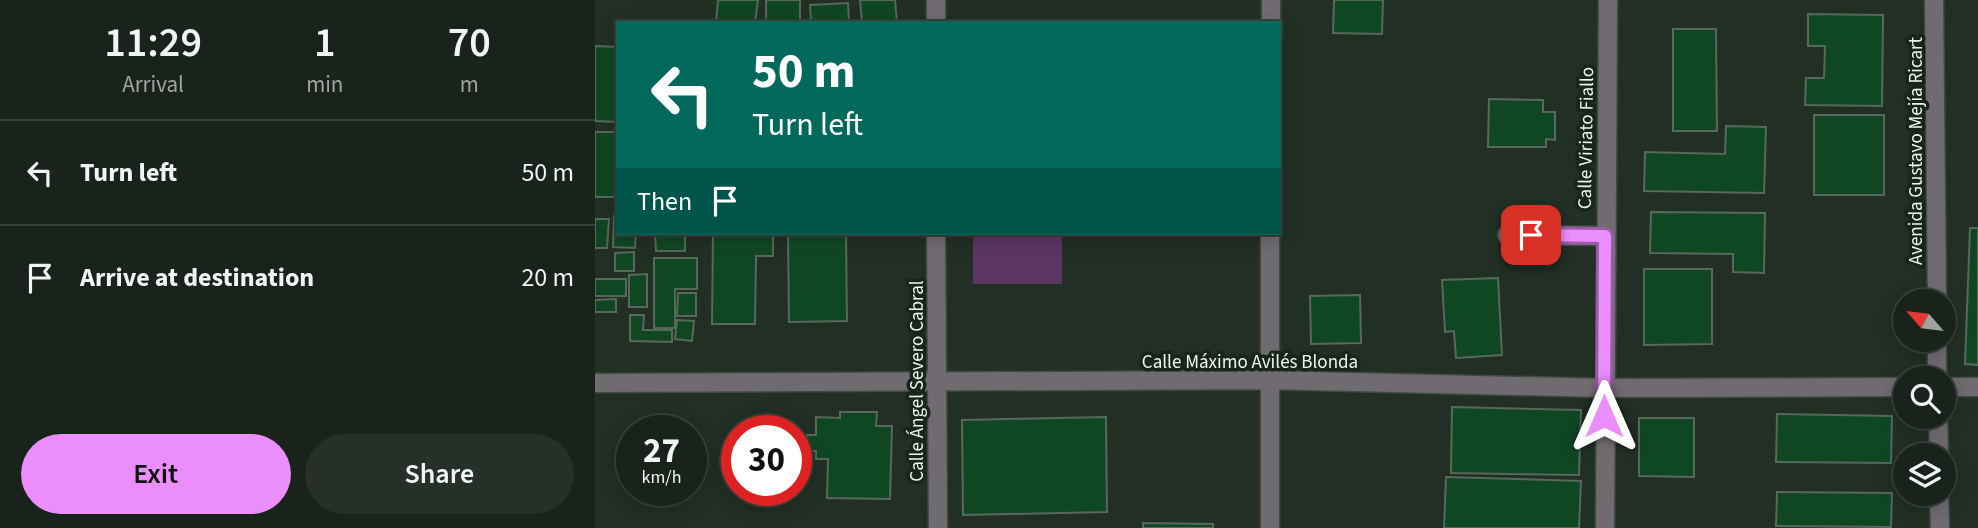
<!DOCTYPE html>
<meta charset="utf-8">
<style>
body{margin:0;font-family:"Source Sans 3",sans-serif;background:#262f28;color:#f1f3f6;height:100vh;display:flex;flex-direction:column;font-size:26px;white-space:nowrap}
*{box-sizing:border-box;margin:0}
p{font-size:23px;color:#9fa4a3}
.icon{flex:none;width:38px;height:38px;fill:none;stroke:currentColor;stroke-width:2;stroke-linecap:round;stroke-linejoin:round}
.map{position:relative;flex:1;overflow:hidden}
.drawer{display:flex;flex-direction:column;background:#19231b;width:595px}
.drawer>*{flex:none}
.guide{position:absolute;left:21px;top:21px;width:665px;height:214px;border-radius:0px;box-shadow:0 4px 18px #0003,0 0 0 2px #37403a;background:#00695c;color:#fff;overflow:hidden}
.needle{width:46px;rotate:298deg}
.controls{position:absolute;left:1298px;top:289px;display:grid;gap:14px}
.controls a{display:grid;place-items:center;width:63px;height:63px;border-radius:50%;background:#19231b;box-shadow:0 4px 18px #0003,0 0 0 2px #37403a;font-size:35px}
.speed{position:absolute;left:21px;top:415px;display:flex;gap:14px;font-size:35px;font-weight:700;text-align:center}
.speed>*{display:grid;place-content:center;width:91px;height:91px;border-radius:50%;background:#19231b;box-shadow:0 4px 18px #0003,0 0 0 2px #37403a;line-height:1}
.speed small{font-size:18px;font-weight:400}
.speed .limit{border:10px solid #d22;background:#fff;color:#111}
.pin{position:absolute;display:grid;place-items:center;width:60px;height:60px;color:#fff;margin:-30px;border-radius:14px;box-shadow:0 4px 10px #0006}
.me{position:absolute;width:77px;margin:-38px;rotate:0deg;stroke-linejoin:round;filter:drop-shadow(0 0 5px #0008)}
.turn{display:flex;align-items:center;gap:24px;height:147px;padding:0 21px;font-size:32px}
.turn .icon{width:91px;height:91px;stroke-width:2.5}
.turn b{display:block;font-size:49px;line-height:60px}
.then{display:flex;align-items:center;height:66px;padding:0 21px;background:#0003;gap:14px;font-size:26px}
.eta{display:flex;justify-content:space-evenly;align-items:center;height:119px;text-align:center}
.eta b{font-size:42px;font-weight:600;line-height:49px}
.button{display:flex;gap:14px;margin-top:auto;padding:14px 21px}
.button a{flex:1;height:80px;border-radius:42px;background:#ea8dfd;color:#111;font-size:28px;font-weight:600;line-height:80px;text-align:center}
.button a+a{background:#262f28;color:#f1f3f6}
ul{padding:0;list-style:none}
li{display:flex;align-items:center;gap:21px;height:105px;padding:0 21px;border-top:2px solid #37403a}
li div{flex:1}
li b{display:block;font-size:26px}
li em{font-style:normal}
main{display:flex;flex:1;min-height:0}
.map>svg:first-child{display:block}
.green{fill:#5b3662}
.building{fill:#104723;stroke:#58685b;stroke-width:2}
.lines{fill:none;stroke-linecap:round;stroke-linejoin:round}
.minor-casing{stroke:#3d4b40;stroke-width:21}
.minor{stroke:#706a71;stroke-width:18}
.route-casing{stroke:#985ca4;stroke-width:18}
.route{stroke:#ea8dfd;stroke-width:12}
.labels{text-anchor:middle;stroke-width:7;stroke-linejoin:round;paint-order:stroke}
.street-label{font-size:19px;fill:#ebf4ed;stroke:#17251a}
</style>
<main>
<section class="drawer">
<div class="eta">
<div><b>11:29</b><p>Arrival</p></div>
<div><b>1</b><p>min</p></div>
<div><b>70</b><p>m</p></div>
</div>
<ul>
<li><svg class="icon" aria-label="left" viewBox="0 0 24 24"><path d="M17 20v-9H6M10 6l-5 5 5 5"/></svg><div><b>Turn left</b></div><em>50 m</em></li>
<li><svg class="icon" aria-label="arrive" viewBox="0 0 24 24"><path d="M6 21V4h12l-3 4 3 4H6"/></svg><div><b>Arrive at destination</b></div><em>20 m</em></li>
</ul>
<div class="button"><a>Exit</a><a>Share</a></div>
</section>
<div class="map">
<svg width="1383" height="528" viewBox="0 0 1383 528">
<rect width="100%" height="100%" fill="#212f24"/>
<path class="green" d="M378,233h89v51h-89z"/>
<path class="building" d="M123,0h40l-3,23h-39z
M171,0h34v23h-34z
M265,0h35l2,23h-35z
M739,0h49l-1,34 -49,-1z
M253,3l1,20h-38l-1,-18z
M1213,14l75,1 -1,91 -77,-1 1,-27h18l1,-32h-17z
M1078,29h43l1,102h-44z
M0,46l23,1v75l-23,-1z
M894,99l54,1v12h12v28l-9,-1v8h-58z
M1219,115h70v80h-70z
M1131,126l40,1 -2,66 -120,-2 1,-39 80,2z
M0,132h23v65h-23z
M1056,212l114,1 -1,60 -31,-1v-18l-83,-1z
M19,216h4v17h18l-1,15 -22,-1z
M0,219h14l-2,29h-12z
M1375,228h8v137l-13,-1z
M60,233h30v18h-29z
M118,233h60v23h-17l-1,68h-43z
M193,233h58l1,88 -58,1z
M39,252v19h-19v-18z
M59,258h43v31h-22v39h-21z
M1049,269h68v75l-68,1z
M52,274v33h-18v-32z
M903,278l4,77 -46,3 -2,-27 -9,1 -3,-52z
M0,279h31v17h-31z
M83,293h18v23h-19z
M765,295l1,48 -50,1 -1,-48z
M21,299v13h-21v-12z
M35,315h14l-1,15h29v12l-42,-1z
M82,320l17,1 -2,20 -17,-2z
M857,407l129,3 -2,65 -128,-2z
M245,412h37l-1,14h16l-2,73 -63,-1 1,-39h-12v-8h-9v-16h9v-18l24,1z
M1182,414l115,2 -1,47 -115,-1z
M511,417l1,95 -144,3 -1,-95z
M1044,418h55v59l-55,-1z
M851,477l135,4 -2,47h-135z
M1182,492l115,1 -1,34 -115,-1z
M548,523l70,1v4h-70z"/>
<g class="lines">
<defs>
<path id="minor" d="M341,0v23
M1339,0l3,301
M676,23v-23
M341,233l2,295
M675,233v295
M912,235l98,1
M1342,340v38
M0,383l675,-3 334,8 302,-1
M1349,387h34
M1343,416l1,39
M1344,494l1,34
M1010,528l3,-528"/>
</defs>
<use href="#minor" class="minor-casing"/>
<use href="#minor" class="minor"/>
</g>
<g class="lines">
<defs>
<path id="route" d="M936,235l74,1 -1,180"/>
</defs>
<use href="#route" class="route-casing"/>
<use href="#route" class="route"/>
</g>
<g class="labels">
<g class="street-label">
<text transform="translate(990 138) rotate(-89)" y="7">Calle Viriato Fiallo</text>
<text transform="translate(1320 151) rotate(-90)" y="7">Avenida Gustavo Mejía Ricart</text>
<text x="655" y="368">Calle Máximo Avilés Blonda</text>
<text transform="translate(321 381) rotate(-90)" y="7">Calle Ángel Severo Cabral</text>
</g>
</g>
</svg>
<div class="controls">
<a><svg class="needle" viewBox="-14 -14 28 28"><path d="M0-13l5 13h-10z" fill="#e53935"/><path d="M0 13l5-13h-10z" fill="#9fa4a3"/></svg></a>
<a><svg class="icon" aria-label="search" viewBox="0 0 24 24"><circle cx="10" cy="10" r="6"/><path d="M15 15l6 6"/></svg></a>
<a><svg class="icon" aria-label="layers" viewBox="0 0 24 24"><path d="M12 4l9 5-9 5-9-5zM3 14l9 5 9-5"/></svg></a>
</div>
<div class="speed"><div>27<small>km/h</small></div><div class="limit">30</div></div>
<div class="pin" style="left:936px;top:235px;background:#d93025"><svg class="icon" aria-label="arrive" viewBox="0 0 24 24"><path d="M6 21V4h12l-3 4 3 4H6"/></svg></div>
<svg class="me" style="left:1009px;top:416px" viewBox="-20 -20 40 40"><path d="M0-17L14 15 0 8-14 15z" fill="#ea8dfd" stroke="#fff" stroke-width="4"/></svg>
<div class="guide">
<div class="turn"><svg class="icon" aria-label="left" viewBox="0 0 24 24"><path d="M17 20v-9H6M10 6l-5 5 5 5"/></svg><div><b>50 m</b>Turn left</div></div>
<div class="then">Then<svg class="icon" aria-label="arrive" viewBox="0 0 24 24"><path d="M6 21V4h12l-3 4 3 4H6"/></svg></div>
</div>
</div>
</main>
